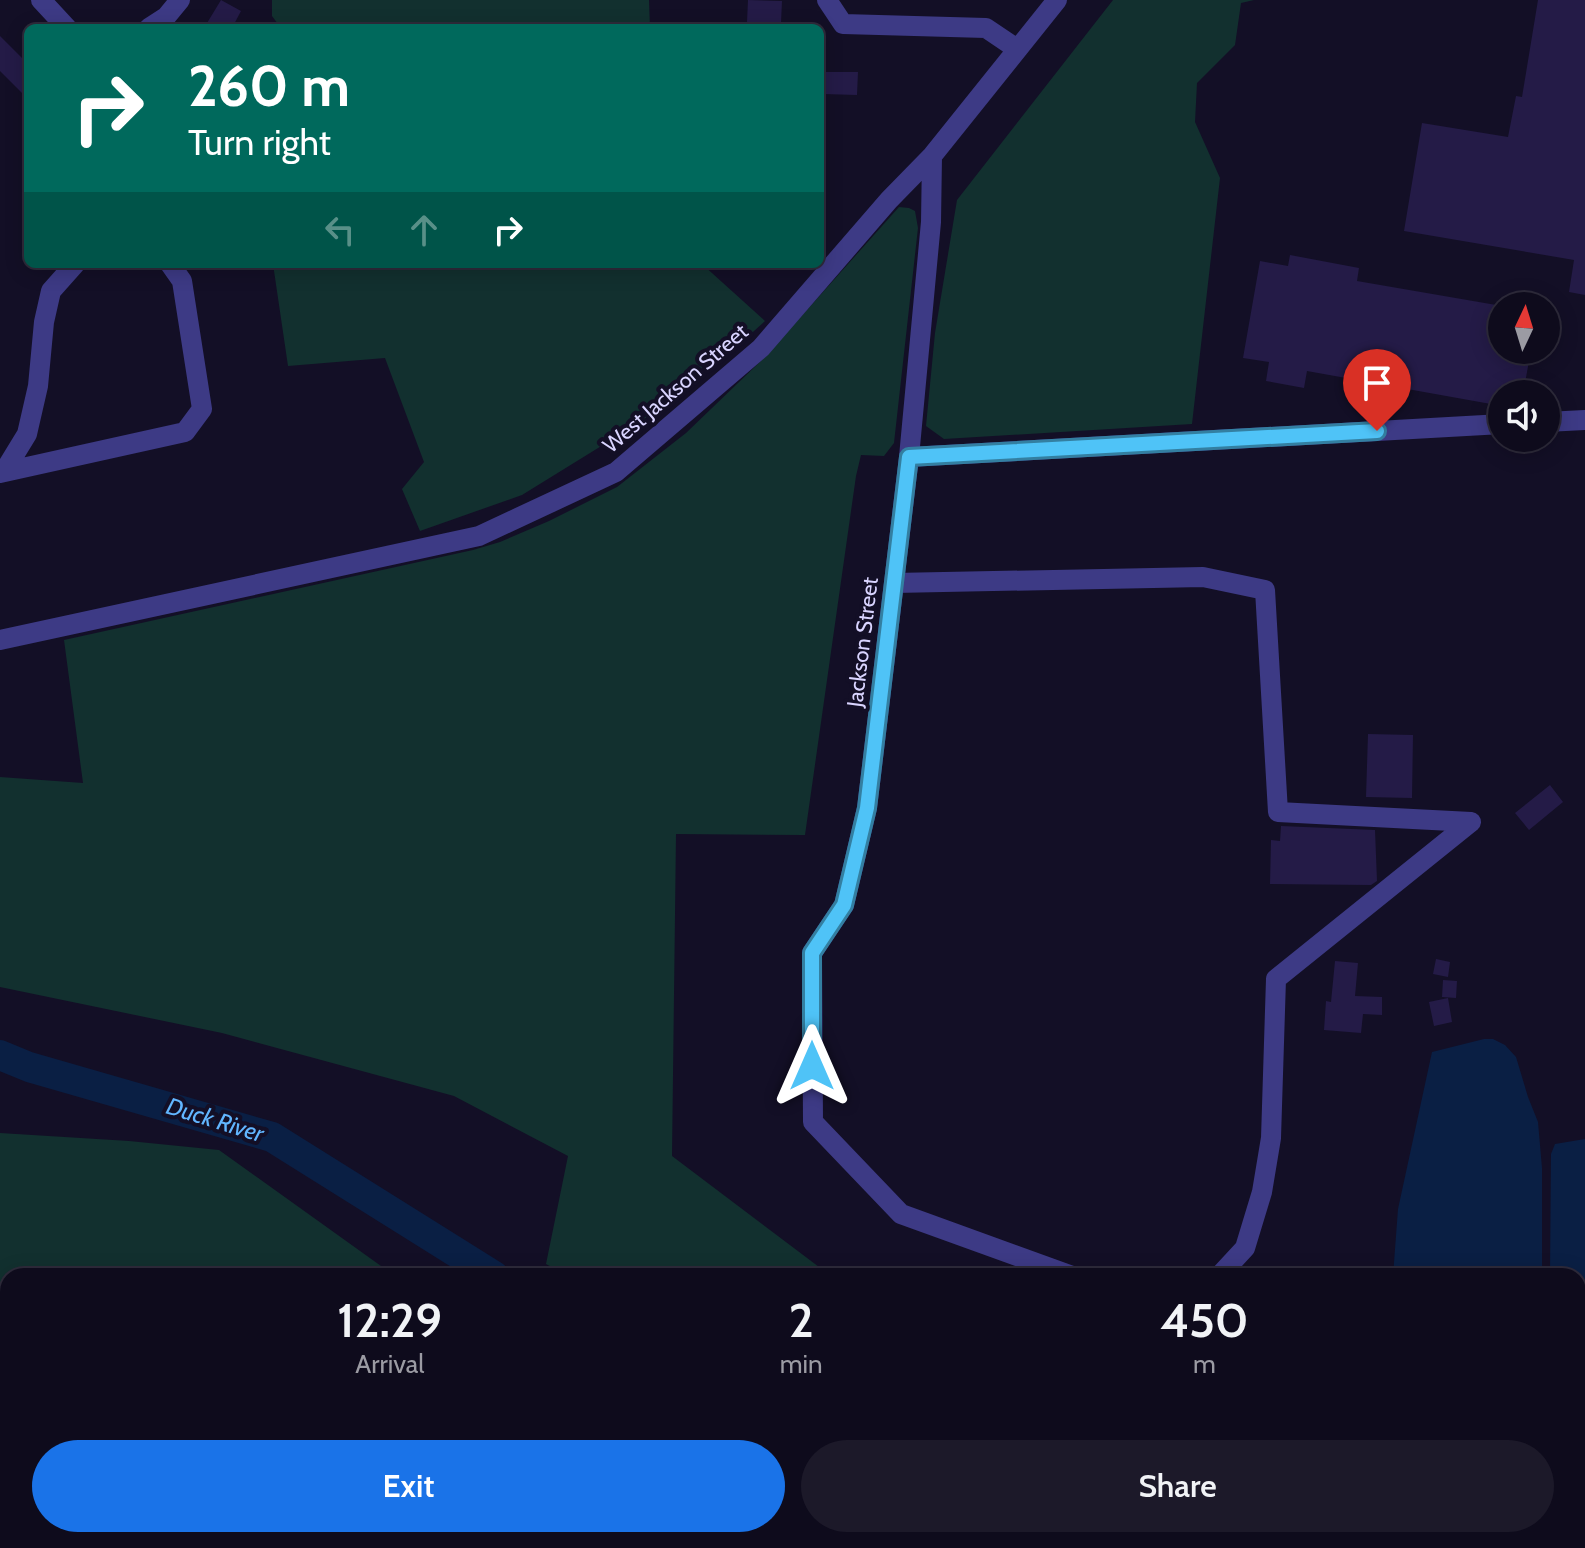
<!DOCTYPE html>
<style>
body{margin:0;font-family:Cabin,sans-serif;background:#1c1929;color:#f1f3f6;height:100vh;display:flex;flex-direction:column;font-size:30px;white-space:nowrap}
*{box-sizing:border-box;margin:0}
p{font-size:26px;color:#9b9ba3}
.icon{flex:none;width:44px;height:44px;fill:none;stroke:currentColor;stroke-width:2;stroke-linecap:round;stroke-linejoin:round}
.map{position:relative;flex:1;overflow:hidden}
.side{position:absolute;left:0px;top:1268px;width:1586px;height:280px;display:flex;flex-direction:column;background:#0e0b1c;border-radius:24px 24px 0 0;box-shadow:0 4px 20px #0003,0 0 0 2px #2e2b3b}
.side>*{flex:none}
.hud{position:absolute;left:24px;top:24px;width:800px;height:244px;border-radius:12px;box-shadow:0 4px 20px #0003,0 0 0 2px #2e2b3b;background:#00695c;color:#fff;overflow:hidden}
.needle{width:52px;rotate:4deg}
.fabs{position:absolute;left:1488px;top:292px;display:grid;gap:16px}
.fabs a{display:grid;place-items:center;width:72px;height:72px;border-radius:50%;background:#0e0b1c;box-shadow:0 4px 20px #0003,0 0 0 2px #2e2b3b;font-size:40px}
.pin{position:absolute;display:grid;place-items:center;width:68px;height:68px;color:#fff;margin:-82px -34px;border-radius:50% 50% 50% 0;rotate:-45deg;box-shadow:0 0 8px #0007}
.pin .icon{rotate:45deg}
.me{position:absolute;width:88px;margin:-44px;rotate:0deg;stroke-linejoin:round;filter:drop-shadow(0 0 6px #0008)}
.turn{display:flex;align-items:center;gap:28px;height:168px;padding:0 32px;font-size:36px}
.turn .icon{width:104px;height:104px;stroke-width:2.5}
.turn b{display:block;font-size:56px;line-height:68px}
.lanes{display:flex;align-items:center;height:76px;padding:0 32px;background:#0003;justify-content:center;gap:40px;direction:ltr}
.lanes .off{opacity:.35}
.eta{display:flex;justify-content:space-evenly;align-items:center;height:136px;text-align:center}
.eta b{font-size:48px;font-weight:600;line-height:56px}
.button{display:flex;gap:16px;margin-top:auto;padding:16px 32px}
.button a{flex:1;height:92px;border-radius:48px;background:#1a73e8;color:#fff;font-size:32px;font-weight:600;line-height:92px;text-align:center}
.button a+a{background:#1c1929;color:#f1f3f6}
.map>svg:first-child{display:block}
.green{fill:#12302f}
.water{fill:#0a1f44}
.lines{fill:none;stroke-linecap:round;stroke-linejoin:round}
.river{stroke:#0a1f44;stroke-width:30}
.building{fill:#241b47}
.minor{stroke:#3d3a85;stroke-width:20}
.route-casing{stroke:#337fa1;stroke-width:20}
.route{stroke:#4fc3f7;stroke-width:14}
.labels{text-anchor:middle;stroke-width:8;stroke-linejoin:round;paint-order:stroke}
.street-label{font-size:22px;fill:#d9d4ff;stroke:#130f26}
.water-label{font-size:24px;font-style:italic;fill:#62b6ff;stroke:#130f26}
</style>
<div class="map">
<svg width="1585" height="1548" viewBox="0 0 1585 1548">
<rect width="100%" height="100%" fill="#130f26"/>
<path class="green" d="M272,0h377l1,28h-369l-9,-12z
M1113,0h141l-13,3 -6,42 -38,38 -2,39 25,56 -28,246 -248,15 -18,-13 9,-93 22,-133z
M899,207l10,1 6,3 3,17 -24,215 -10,13 -23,-1 -5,21 -51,359 -129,-1 -4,322 159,120h-263l-22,-12 22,-108 -114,-60 -232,-63 -222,-46v-210l83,6 -19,-143 409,-90 27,-8 49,-21 68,-34 69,-54 78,-75z
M273,264h429l63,57 -51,46 -56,44 -136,84 -102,36 -18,-42 22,-27 -39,-104 -97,8z
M0,1133l129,8 90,9 176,126h-387v264h914l16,8h-938z
M1585,1473v75h-474l-12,-8h479v-66z"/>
<path class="water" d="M1484,1039h9l12,6 11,12 12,40 10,25 4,46v108h-149l5,-67 34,-157z
M1585,1139v316l-7,1v-180h-28l1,-122 4,-10z"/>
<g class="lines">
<path class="river" d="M0,1055l29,12 243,70 222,139
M1005,1540l17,8"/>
</g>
<path class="building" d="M221,0l20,11 -9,17h-28z
M748,0l34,1 -1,22 -34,-1z
M1538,0h47v295l-16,-3 5,-32 -170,-29 18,-108 86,14 8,-41 6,1z
M0,36l28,28v35l-28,-28z
M824,72h34l-1,23 -34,-1z
M1290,255l69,13 -2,13 145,25v44h29l-8,44h-21v12l-195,-35 -3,17 -38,-7 3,-19 -26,-4 17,-97 28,5z
M1368,734l45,1 -1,63 -46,-1z
M1550,785l13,17 -34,28 -14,-17z
M1281,826l94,4 2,51 -6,4 -101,-1 1,-44 9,1z
M1436,959l14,3 -2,15 -15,-3z
M1335,961l23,2 -3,33 27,1v18l-19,-1 -2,19 -37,-3 2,-29 5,1z
M1443,980l14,1 -1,17 -14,-1z
M1448,998l4,24 -18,4 -5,-24z"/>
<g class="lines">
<path class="minor" d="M41,0l26,28
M827,0l16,24 143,4 31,21
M149,28l17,-11 14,-17
M932,156l-1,66 -22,235 -42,351 -23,97 -32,48 1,169 88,92 171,62
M1546,422l39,-2
M909,457l593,-33
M5,470l22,-36 11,-48 6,-64 7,-31 24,-27
M0,473l185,-41 17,-23 -20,-128 -12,-17
M894,583l309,-6 62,13 13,222 193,10
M0,640l479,-104 137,-64 145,-124 128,-148 43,-44 125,-156
M1216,1276l4,-1 25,-27 17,-56 9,-54 5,-159 195,-157"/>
</g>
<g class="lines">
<defs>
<path id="route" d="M812,1066v-113l32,-48 23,-97 42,-351 468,-26"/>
</defs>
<use href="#route" class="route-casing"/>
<use href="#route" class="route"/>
</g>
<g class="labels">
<g class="street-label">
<text transform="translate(675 388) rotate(-41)" y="8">West Jackson Street</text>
<text transform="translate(862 642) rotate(-83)" y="8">Jackson Street</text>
</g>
<g class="water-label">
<text transform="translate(215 1120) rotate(17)" y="8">Duck River</text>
</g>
</g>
</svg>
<div class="fabs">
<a><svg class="needle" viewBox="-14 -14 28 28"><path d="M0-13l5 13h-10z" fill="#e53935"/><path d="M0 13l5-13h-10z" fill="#9b9ba3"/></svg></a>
<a><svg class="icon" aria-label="sound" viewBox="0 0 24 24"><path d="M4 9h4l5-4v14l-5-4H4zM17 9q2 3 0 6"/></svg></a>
</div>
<div class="pin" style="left:1377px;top:431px;background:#d93025"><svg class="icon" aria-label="arrive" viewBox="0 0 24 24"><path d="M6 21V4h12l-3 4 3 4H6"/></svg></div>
<svg class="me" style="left:812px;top:1066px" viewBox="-20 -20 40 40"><path d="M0-17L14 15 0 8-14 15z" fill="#4fc3f7" stroke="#fff" stroke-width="4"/></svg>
<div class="hud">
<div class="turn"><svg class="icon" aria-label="right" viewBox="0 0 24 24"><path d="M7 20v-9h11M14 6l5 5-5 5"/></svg><div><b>260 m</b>Turn right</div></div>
<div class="lanes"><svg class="icon off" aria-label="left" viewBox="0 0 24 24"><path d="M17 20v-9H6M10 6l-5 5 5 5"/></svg><svg class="icon off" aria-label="ahead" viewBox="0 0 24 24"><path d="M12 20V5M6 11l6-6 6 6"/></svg><svg class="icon" aria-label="right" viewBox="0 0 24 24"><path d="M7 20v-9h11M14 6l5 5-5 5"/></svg></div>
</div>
<section class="side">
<div class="eta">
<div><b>12:29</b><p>Arrival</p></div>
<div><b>2</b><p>min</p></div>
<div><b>450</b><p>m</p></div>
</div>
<div class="button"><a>Exit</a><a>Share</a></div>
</section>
</div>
